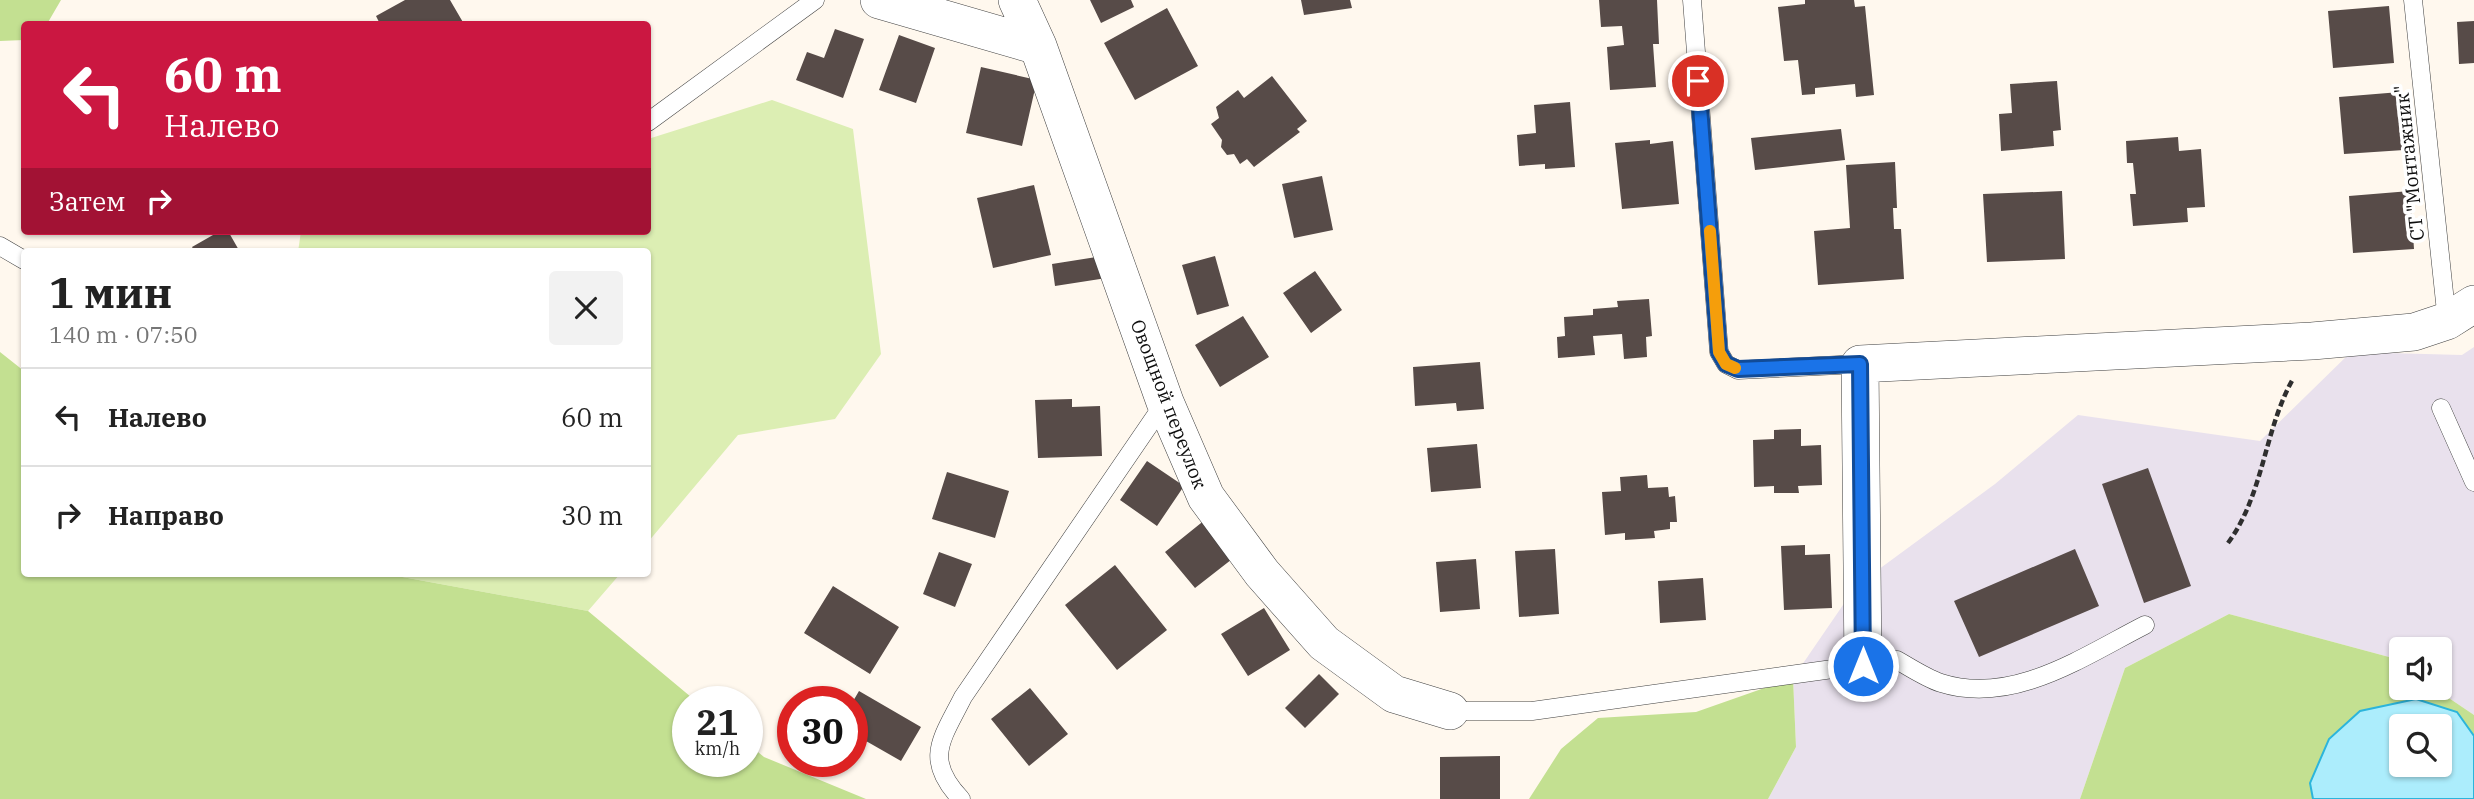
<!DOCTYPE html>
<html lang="ru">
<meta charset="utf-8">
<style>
body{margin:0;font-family:"IBM Plex Serif",serif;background:#f2f2f2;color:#222;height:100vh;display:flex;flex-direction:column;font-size:26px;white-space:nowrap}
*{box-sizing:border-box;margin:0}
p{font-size:23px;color:#767676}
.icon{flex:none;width:38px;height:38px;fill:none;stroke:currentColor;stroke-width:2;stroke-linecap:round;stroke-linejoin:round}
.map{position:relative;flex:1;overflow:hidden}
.sheet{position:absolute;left:21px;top:248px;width:630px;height:329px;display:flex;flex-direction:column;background:#fff;border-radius:7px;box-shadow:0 2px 5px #0004}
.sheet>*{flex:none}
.hud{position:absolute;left:21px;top:21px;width:630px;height:214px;border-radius:7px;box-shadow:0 2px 5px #0004;background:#cb1741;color:#fff;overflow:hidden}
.fabs{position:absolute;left:2389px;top:637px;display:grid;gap:14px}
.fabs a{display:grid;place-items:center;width:63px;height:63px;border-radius:7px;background:#fff;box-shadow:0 2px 5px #0004;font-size:35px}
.speed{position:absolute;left:672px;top:686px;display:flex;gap:14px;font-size:35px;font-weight:700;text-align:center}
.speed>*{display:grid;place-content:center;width:91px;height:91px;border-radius:50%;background:#fff;box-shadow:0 2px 5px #0004;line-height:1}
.speed small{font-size:18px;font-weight:400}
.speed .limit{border:10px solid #d22;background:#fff;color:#111}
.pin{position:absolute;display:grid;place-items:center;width:60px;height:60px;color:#fff;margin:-30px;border:4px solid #fff;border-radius:50%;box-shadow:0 2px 7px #0007}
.me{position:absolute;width:77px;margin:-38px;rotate:0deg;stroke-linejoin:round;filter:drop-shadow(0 0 5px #0008)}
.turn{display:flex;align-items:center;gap:24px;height:147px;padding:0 28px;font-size:32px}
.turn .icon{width:91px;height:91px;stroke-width:2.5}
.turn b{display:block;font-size:49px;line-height:60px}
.then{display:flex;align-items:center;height:66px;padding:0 28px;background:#0003;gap:14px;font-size:26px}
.round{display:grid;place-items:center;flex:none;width:74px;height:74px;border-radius:7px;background:#f2f2f2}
.overview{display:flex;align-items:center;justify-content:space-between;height:119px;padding:0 28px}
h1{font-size:42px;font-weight:700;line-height:52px}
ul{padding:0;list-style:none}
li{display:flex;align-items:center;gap:21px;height:98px;padding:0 28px;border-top:2px solid #e0e0e0}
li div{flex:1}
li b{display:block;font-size:26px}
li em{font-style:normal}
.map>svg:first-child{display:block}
.industrial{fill:#e9e1ed}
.green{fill:#dceeb3}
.forest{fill:#c3e091;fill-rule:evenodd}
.water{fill:#acedfc;stroke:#2cb5db;stroke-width:2;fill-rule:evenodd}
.building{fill:#574b48}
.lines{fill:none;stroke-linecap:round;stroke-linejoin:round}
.lane-casing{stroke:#404040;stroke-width:19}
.street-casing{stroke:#404040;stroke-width:38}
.path{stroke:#2f2f2f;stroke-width:4.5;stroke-dasharray:7 3.5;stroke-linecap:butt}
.lane{stroke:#fff;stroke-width:18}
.street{stroke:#fff;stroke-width:37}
.route-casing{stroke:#114b97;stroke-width:18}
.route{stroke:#1a73e8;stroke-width:12}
.slow{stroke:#f59e0b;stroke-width:12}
.labels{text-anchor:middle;stroke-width:7;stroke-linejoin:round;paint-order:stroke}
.street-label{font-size:19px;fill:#0d0d0d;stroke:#fff}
</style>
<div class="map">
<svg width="2474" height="799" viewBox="0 0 2474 799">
<rect width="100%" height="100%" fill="#fff8ee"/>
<path class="industrial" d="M2474,347v368l-40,-27h6v-39h-39v17l-12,-9 -160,-43 -104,54 -45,131h-312l28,-52 -3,-69 63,-92 139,-102 83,-69 182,26 91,-89 111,3z"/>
<path class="green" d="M772,100l81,29 28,225 -46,65 -97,16 -90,107v-290h-350l3,-21h347v-92z
M386,574h234l-32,37z"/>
<path class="forest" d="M0,0h61l-14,24h-23v16l-24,1z
M0,352l24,19v203h362l202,37 109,91h-9v59h59v-18l17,14 102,42h-866z
M2229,614l160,43 12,9v22h33l40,27v84h-394l45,-131zM2401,726h39v39h-39z
M1793,678l3,69 -28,52h-239l32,-50 37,-31 98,-6z"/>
<path class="water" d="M2416,699l41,13 17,24v63h-161l-3,-16 19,-44 31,-28zM2401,726h39v39h-39z"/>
<path class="building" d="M405,0h45l14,24h-84l-4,-8z
M1090,0h41l3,7 -33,16z
M1301,0h49l2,8 -48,7z
M1599,0h58l2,44h-6l3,43 -46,3 -3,-43 17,-2 -2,-19 -21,1z
M1805,0h49l1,7 10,-1 9,89 -18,2 -1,-13 -40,4v6l-13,1 -4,-35 -14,1 -6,-54 27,-3z
M2389,6l5,57 -61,5 -5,-57z
M1167,8l31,58 -63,34 -31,-57z
M2474,21v42l-15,1 -2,-42z
M835,29l29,10 -21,59 -47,-18 11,-28 17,6z
M899,35l36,13 -19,55 -37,-13z
M981,67l56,13 -15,66 -56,-13z
M1272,76l35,45 -10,8 3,3 -46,35 -7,-8 -7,5 -6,-10 -7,1 -6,-8 1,-7 -11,-16 8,-6 -3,-11 22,-17 6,8z
M2057,81l4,49 -8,1 1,15 -53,5 -2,-37 13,-1 -2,-29z
M2400,92l4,58 -60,4 -5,-57z
M1570,102l5,65 -30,2v-5l-26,2 -2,-31 19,-2 -2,-28z
M1841,129l4,31 -90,10 -4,-32z
M2178,137l1,14 22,-2 4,58 -18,1 1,14 -55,4 -3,-32h6l-3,-31h-6l-1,-22z
M1650,140v4l23,-3 6,63 -57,5 -7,-66z
M1895,162l2,46h-4l1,21h7l3,50 -86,6 -4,-54 36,-3 -4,-63z
M1322,176l11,54 -39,8 -12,-54z
M1034,185l17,70 -58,13 -16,-70z
M2062,191l3,68 -78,3 -4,-68z
M2410,191l4,58 -61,4 -4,-57z
M220,231h8l12,21h-45l-3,-5z
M1109,255l4,22 -58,9 -3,-22z
M1215,256l14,50 -32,9 -15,-50z
M1315,271l27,39 -31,23 -28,-40z
M1649,299l3,37 -6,1 1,20 -23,2 -2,-25 -29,2 2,19 -37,3 -1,-21 8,-1 -1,-19 29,-2v-6l25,-2 -1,-6z
M1243,316l26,41 -49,30 -25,-42z
M1480,362l4,47 -27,2 -1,-8 -41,3 -2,-39z
M1072,399v8l28,-1 2,50 -64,2 -3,-58z
M1801,429v17l20,-1 1,40 -24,1 1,7h-25v-7l-20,1 -1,-47 21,-1v-9z
M1477,444l4,44 -50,4 -4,-44z
M1147,461l37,25 -27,40 -37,-26z
M2148,468l43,118 -47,17 -42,-119z
M947,472l62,19 -14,47 -63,-19z
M1647,475l1,13 20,-1 1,10 6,-1 2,26h-7v7l-16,2 1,7 -30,2v-7l-20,2 -3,-43 19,-1 -1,-14z
M1206,519l30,37 -41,32 -30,-36z
M1805,545v10l25,-1 2,54 -48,2 -3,-64z
M1555,549l4,65 -40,3 -4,-66z
M2075,549l24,57 -120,51 -25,-56z
M939,552l33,12 -17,43 -32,-13z
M1476,559l4,50 -40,3 -4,-50z
M1115,565l52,65 -50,40 -52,-65z
M1703,578l3,42 -46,3 -2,-42z
M833,586l66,41 -29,47 -66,-41z
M1264,608l26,42 -42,26 -27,-42z
M1319,674l20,20 -34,34 -20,-20z
M1030,688l38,46 -39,32 -38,-47z
M859,691l62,36 -20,34 -49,-28v-30z
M1500,756v43h-60v-42z"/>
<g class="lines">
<defs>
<path id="lane" d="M1692,0l27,352 7,12 12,6 122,-6
M2413,0l34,321
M648,122l167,-122
M0,246l24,14
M2441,408l33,74
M1450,711h82l365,-51c14,8 29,18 44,23 72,23 143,-27 204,-58
M961,799c-38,-40 -19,-60 2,-102l202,-295"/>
<path id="street" d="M879,0l159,46
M1017,0l21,46 127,356 41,95 56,76 62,70 70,51 56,17
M1863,666l-3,-302 452,-23 102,-9 33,-11 27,-17"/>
</defs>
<use href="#lane" class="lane-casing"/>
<use href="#street" class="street-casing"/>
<path class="path" d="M2228,543c36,-49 36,-113 65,-164"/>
<use href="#lane" class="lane"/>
<use href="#street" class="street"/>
</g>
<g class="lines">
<defs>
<path id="route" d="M1698,81l21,271 7,12 12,5 122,-5 3,302"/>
</defs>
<use href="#route" class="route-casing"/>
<use href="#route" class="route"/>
<path class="slow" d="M1710,231l9,121 7,12 9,4"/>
</g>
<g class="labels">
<g class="street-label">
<text transform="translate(2409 163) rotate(-96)" y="7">СТ "Монтажник"</text>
<text transform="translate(1169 404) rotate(69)" y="7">Овощной переулок</text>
</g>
</g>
</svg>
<div class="fabs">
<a><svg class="icon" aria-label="sound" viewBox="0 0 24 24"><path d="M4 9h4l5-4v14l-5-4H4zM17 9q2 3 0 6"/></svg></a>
<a><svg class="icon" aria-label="search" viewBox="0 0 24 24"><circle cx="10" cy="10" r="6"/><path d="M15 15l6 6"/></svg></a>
</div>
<div class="speed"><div>21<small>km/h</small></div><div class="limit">30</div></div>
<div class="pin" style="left:1698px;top:81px;background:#d93025"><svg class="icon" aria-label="arrive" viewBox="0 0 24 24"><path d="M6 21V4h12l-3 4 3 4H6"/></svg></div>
<svg class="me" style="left:1863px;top:666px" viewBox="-20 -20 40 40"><circle r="17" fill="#1a73e8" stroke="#fff" stroke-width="3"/><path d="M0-11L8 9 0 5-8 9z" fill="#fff"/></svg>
<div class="hud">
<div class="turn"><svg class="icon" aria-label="left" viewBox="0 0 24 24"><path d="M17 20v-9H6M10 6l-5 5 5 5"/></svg><div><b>60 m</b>Налево</div></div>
<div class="then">Затем<svg class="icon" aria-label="right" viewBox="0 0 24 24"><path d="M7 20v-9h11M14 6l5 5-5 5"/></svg></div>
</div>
<section class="sheet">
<div class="overview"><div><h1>1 мин</h1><p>140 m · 07:50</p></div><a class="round"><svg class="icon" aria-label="close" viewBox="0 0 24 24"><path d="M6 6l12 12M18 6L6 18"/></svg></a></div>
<ul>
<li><svg class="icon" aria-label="left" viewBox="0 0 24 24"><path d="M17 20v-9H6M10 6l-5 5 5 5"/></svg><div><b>Налево</b></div><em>60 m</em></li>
<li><svg class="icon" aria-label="right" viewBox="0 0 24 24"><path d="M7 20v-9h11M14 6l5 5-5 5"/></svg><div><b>Направо</b></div><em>30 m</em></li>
</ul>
</section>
</div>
